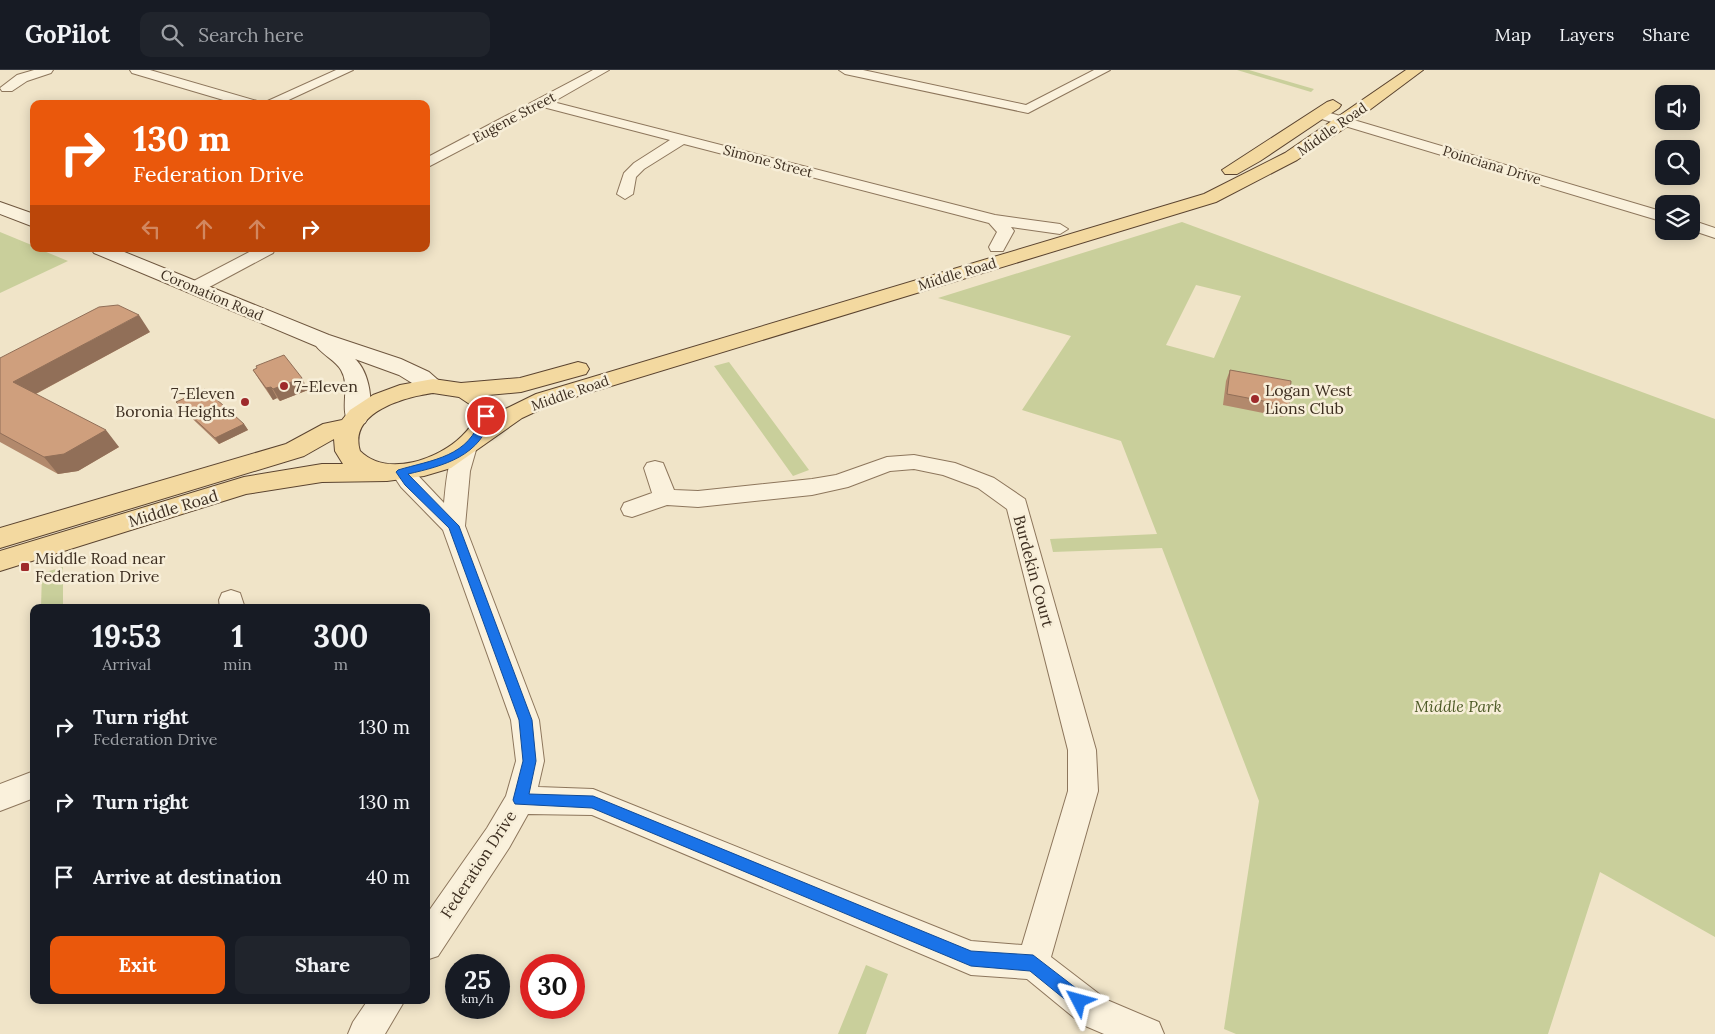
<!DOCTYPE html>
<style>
body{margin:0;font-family:Lora,serif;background:#20242c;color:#f1f3f6;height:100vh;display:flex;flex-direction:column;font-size:19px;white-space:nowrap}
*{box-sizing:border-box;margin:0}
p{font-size:16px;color:#9ea1a6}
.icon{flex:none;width:28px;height:28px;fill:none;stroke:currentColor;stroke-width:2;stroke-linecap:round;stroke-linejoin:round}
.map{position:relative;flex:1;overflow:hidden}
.side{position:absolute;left:30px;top:534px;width:400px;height:400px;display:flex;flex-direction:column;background:#171b24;border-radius:10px;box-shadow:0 2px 12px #0003}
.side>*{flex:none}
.guide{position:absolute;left:30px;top:30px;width:400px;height:152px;border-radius:10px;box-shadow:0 2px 12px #0003;background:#ea580c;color:#fff;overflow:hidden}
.tools{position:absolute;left:1655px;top:15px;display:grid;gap:10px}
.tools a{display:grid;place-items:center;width:45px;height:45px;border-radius:10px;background:#171b24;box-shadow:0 2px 12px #0003;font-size:25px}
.speed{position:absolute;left:445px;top:884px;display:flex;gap:10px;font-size:25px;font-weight:700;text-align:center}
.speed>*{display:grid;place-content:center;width:65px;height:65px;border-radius:50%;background:#171b24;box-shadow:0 2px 12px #0003;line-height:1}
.speed small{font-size:12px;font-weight:400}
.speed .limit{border:8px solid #d22;background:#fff;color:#111}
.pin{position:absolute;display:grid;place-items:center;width:42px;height:42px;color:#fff;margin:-21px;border:2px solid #fff;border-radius:50%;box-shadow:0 1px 5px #0007}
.me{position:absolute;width:55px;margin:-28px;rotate:309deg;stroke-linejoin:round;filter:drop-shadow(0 0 4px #0008)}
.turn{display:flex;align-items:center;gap:18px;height:105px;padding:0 20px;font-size:22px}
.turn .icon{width:65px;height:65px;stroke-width:2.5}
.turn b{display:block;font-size:35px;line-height:42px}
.lanes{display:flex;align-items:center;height:48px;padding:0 20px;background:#0003;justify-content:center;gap:25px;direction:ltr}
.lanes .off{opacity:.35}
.eta{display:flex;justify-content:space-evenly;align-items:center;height:85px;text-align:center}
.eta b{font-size:30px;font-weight:800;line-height:35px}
.action{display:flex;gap:10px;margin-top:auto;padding:10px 20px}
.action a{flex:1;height:58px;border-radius:10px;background:#ea580c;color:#fff;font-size:20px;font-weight:800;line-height:58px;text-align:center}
.action a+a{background:#20242c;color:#f1f3f6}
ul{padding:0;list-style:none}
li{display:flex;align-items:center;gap:15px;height:75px;padding:0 20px}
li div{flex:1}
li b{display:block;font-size:19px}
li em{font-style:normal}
header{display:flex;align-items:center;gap:30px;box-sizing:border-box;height:70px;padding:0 25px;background:#171b24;border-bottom:1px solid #363941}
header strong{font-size:24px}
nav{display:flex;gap:28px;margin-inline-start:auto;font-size:18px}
.search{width:350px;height:45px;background:#20242c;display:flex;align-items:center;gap:12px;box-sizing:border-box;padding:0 18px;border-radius:10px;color:#9ea1a6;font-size:19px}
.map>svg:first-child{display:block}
.green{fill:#c9cf9b;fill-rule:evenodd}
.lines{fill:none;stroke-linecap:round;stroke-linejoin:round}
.street-casing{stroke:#8d765c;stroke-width:2}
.secondary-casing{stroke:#6f573f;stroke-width:2}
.primary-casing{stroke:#5b4430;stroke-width:2}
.street{fill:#faf1dc;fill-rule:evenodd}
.secondary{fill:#faf1dc;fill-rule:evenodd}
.primary{fill:#f3d9a0;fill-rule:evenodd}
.wall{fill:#b2896c}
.shaded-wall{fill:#916f58}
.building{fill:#cf9f7d;stroke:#916f58}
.route{fill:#1a73e8;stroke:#114b97}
.poi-dot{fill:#9e2a2b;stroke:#f7eed8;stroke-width:2}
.labels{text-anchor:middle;stroke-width:5;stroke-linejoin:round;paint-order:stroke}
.far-street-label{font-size:14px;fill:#3d2e20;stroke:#f7eed8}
.poi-label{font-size:16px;fill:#3d2e20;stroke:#f7eed8;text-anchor:start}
.street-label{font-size:16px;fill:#3d2e20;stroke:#f7eed8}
.park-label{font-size:16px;font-style:italic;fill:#4d5a26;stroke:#f7eed8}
</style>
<header>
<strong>GoPilot</strong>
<div class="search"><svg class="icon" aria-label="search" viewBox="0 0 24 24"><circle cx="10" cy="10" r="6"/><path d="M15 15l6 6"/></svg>Search here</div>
<nav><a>Map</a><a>Layers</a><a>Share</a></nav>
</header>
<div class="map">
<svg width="1715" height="964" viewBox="0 0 1715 964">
<rect width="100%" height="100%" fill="#f0e4c8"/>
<path class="green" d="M1237,0h12l65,19 -3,3z
M1182,152l533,197v518l-115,-65 -52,162h-312l-12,-5 35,-228 -97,-253 -109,4 -3,-13 107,-5 -36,-93 -99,-31 49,-74 -133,-38zM1196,215l45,11 -27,62 -48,-13zM1227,311l59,12 -2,24z
M0,162l34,14v3h5l29,12 -68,32z
M729,292l80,108 -16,6 -79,-110z
M63,497v40h-22l1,-34z
M866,895l22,9 -22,60h-28z"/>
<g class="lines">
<defs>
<path id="street" d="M34,0h19l-2,3 -24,8 -15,10h-10l-2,-3 17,-13z
M130,0h20l107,31 2,3h-22l-105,-31z
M336,0h17l-73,34h-19z
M593,0h16l-56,32 442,113 65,9 8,5 -8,5 -49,-7 3,4 -11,20h-12l-2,-4 8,-15 -8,-9 -305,-79 -40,25 -8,8 -3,17 -8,5 -8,-5 7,-21 10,-10 36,-23 -127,-33 -117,61v-10z
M839,0h24l163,35 68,-35h16l-82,43 -183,-39z
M1320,40l344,102v10l-349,-105 -2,-3z
M1691,150l24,8v10l-24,-8z
M255,179h20l-2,4 -73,39h-12l-3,-4 3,-4z
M465,373l8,2 3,5 -6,21 -5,55 74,194 5,41 -6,26 55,2 378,152 51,4 46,-154v-41l-61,-241 -29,-21 -35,-13 -29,-6 -24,2 -42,16 -36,8 -114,12 -31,-2 -35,12 -8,-2 -3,-6 3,-6 28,-10 -8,-25 3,-5 8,-2 8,2 11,27 24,1 114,-12 24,-4 51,-18 27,-2 41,8 39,15 31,21 71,251 2,41 -47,166 56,43 52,22 5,12h-60l-21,-9 -56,-46 -56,-4 -379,-160 -64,-1 -19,34 -71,108 -12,4v-45l61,-87 19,-32 10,-35 -5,-41 -68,-190 -42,-43 -10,-15 3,-5 8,-2 8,2 34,36c2,-19 3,-41 13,-58z
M231,520l9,3 5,15h-25l-1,-8 3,-7z
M34,701v27l-34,13v-27z
M368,930h37l-20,34h-37l5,-12z"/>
<path id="secondary" d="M0,132l34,12v13l-34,-13z
M91,179h26l212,86 72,24 28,13 16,14 -4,5 -8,2 -8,-2 -26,-16 -44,-16c14,12 21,48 10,64l-8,3 -8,-3c-10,-14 2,-36 -8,-53 -5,-9 -18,-15 -25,-24l-222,-93z"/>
<path id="primary" d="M1406,0h17l-75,56 -51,34 -81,42 -664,202 -30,14 -71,50 -27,8 -37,5 -65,1 -76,12 -246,77v-20l244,-74 78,-13h21l-8,-13 -1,-12 -30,17 -304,92v-20l286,-84 37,-20 19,-4 8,-10 23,-15 27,-10 33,-6 28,4 59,-5 58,-16 8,2 3,5 -3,5 -65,18 -33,3 6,7 3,11 39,-19 668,-200 81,-41zM433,323l26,4 12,8c1,3 3,8 3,12 0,7 -7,14 -12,19 -23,23 -75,42 -102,15 -12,-39 45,-54 73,-58z
M1333,30l8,5 -2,3 -79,53 -23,13h-12l-3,-4 105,-68z"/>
</defs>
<use href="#street" class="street-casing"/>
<use href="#secondary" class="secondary-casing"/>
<use href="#primary" class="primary-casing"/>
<use href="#street" class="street"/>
<use href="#secondary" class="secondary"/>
<use href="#primary" class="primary"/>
</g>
<path class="wall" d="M150,262l-114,62 83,53 -41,24 -20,3 -58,-32v-84z
M253,300l55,20 -28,11 -3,-3 -4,2 -13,-19z
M1230,300l59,36 -5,11 -61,-12 3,-24z
M176,332l68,22 4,6 -29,14 -39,-37z"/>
<path class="shaded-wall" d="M139,245l11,17 -124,67 -13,-17z
M302,308l6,12 -28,11 -7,-12z
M271,317l6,11 -4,2 -7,-12z
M244,354l4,6 -29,14 -4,-6z
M106,360l13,17 -41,24 -20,3 -14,-17z"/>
<path class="building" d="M118,235l21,10 -126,67 93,48 -42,24 -20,3 -44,-24v-75l99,-51z
M284,285l18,23 -29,11 -2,-2 -5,1 -13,-18 4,-2 -1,-2z
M1230,300l61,11 -2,25 -62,-12z
M205,319l39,35 -29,14 -39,-36z"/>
<path class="route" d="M486,343l5,3c-9,40 -48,50 -83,58l51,52 73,194 4,41 -7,33 64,2 378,155 62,4 52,40 2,6 -2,5 -6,3 -6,-3 -43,-35 -59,-5 -379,-158 -77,-4 -2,-4 10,-39 -4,-41 -70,-192 -44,-43 -9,-13 2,-2c33,-10 73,-13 83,-54z"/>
<g class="poi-dot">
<circle cx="284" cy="316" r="5"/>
<circle cx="1255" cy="329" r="5"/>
<circle cx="245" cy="332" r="5"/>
<rect x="20" y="492" width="10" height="10" rx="2.5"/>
</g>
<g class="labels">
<g class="far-street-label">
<text transform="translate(514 47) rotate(-28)" y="5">Eugene Street</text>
<text transform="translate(1332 59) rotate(-35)" y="5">Middle Road</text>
<text transform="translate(768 91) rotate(15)" y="5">Simone Street</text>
<text transform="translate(1492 95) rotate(17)" y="5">Poinciana Drive</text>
<text transform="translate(957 204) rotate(-17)" y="5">Middle Road</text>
<text transform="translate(212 225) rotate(23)" y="5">Coronation Road</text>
<text transform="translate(570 323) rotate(-19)" y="5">Middle Road</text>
</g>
<g class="poi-label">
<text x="294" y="322">7-Eleven</text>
<text x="1265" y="326">Logan West<tspan x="1265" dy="18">Lions Club</tspan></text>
<text x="235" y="329" text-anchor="end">7-Eleven<tspan x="235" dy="18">Boronia Heights</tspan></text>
<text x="35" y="494">Middle Road near<tspan x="35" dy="18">Federation Drive</tspan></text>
</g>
<g class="street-label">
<text transform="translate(173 438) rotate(-17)" y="6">Middle Road</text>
<text transform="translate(1034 501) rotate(75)" y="6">Burdekin Court</text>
<text transform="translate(478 794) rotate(-57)" y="6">Federation Drive</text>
</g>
<g class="park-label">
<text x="1458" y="642">Middle Park</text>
</g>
</g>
</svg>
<div class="tools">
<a><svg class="icon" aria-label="sound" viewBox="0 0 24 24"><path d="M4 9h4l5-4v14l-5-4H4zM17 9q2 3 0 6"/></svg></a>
<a><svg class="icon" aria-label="search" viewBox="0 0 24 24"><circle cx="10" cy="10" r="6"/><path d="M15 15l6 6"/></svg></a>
<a><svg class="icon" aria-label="layers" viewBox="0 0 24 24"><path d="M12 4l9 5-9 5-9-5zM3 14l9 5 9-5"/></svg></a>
</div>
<div class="speed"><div>25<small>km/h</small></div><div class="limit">30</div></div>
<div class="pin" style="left:486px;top:346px;background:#d93025"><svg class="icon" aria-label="arrive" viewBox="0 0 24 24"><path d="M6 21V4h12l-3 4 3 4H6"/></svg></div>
<svg class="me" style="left:1079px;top:931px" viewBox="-20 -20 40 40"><path d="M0-17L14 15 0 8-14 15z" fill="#1a73e8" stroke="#fff" stroke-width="4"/></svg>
<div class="guide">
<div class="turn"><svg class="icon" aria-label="right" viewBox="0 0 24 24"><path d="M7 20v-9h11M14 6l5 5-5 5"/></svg><div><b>130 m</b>Federation Drive</div></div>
<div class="lanes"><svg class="icon off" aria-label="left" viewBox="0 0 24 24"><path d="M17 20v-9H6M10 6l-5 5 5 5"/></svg><svg class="icon off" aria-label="ahead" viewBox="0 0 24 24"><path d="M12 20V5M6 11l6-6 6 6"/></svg><svg class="icon off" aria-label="ahead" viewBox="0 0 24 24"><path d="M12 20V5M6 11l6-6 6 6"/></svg><svg class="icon" aria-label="right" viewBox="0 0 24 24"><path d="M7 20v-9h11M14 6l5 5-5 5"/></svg></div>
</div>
<section class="side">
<div class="eta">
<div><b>19:53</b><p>Arrival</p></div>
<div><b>1</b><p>min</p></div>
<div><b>300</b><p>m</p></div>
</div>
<ul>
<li><svg class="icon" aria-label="right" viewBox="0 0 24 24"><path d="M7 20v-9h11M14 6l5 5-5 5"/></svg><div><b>Turn right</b><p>Federation Drive</p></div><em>130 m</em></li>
<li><svg class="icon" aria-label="right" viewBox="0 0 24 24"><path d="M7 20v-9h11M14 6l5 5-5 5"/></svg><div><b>Turn right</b></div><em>130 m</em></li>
<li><svg class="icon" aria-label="arrive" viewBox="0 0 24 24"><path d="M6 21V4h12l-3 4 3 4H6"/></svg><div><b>Arrive at destination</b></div><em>40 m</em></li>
</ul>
<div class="action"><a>Exit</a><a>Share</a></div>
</section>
</div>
